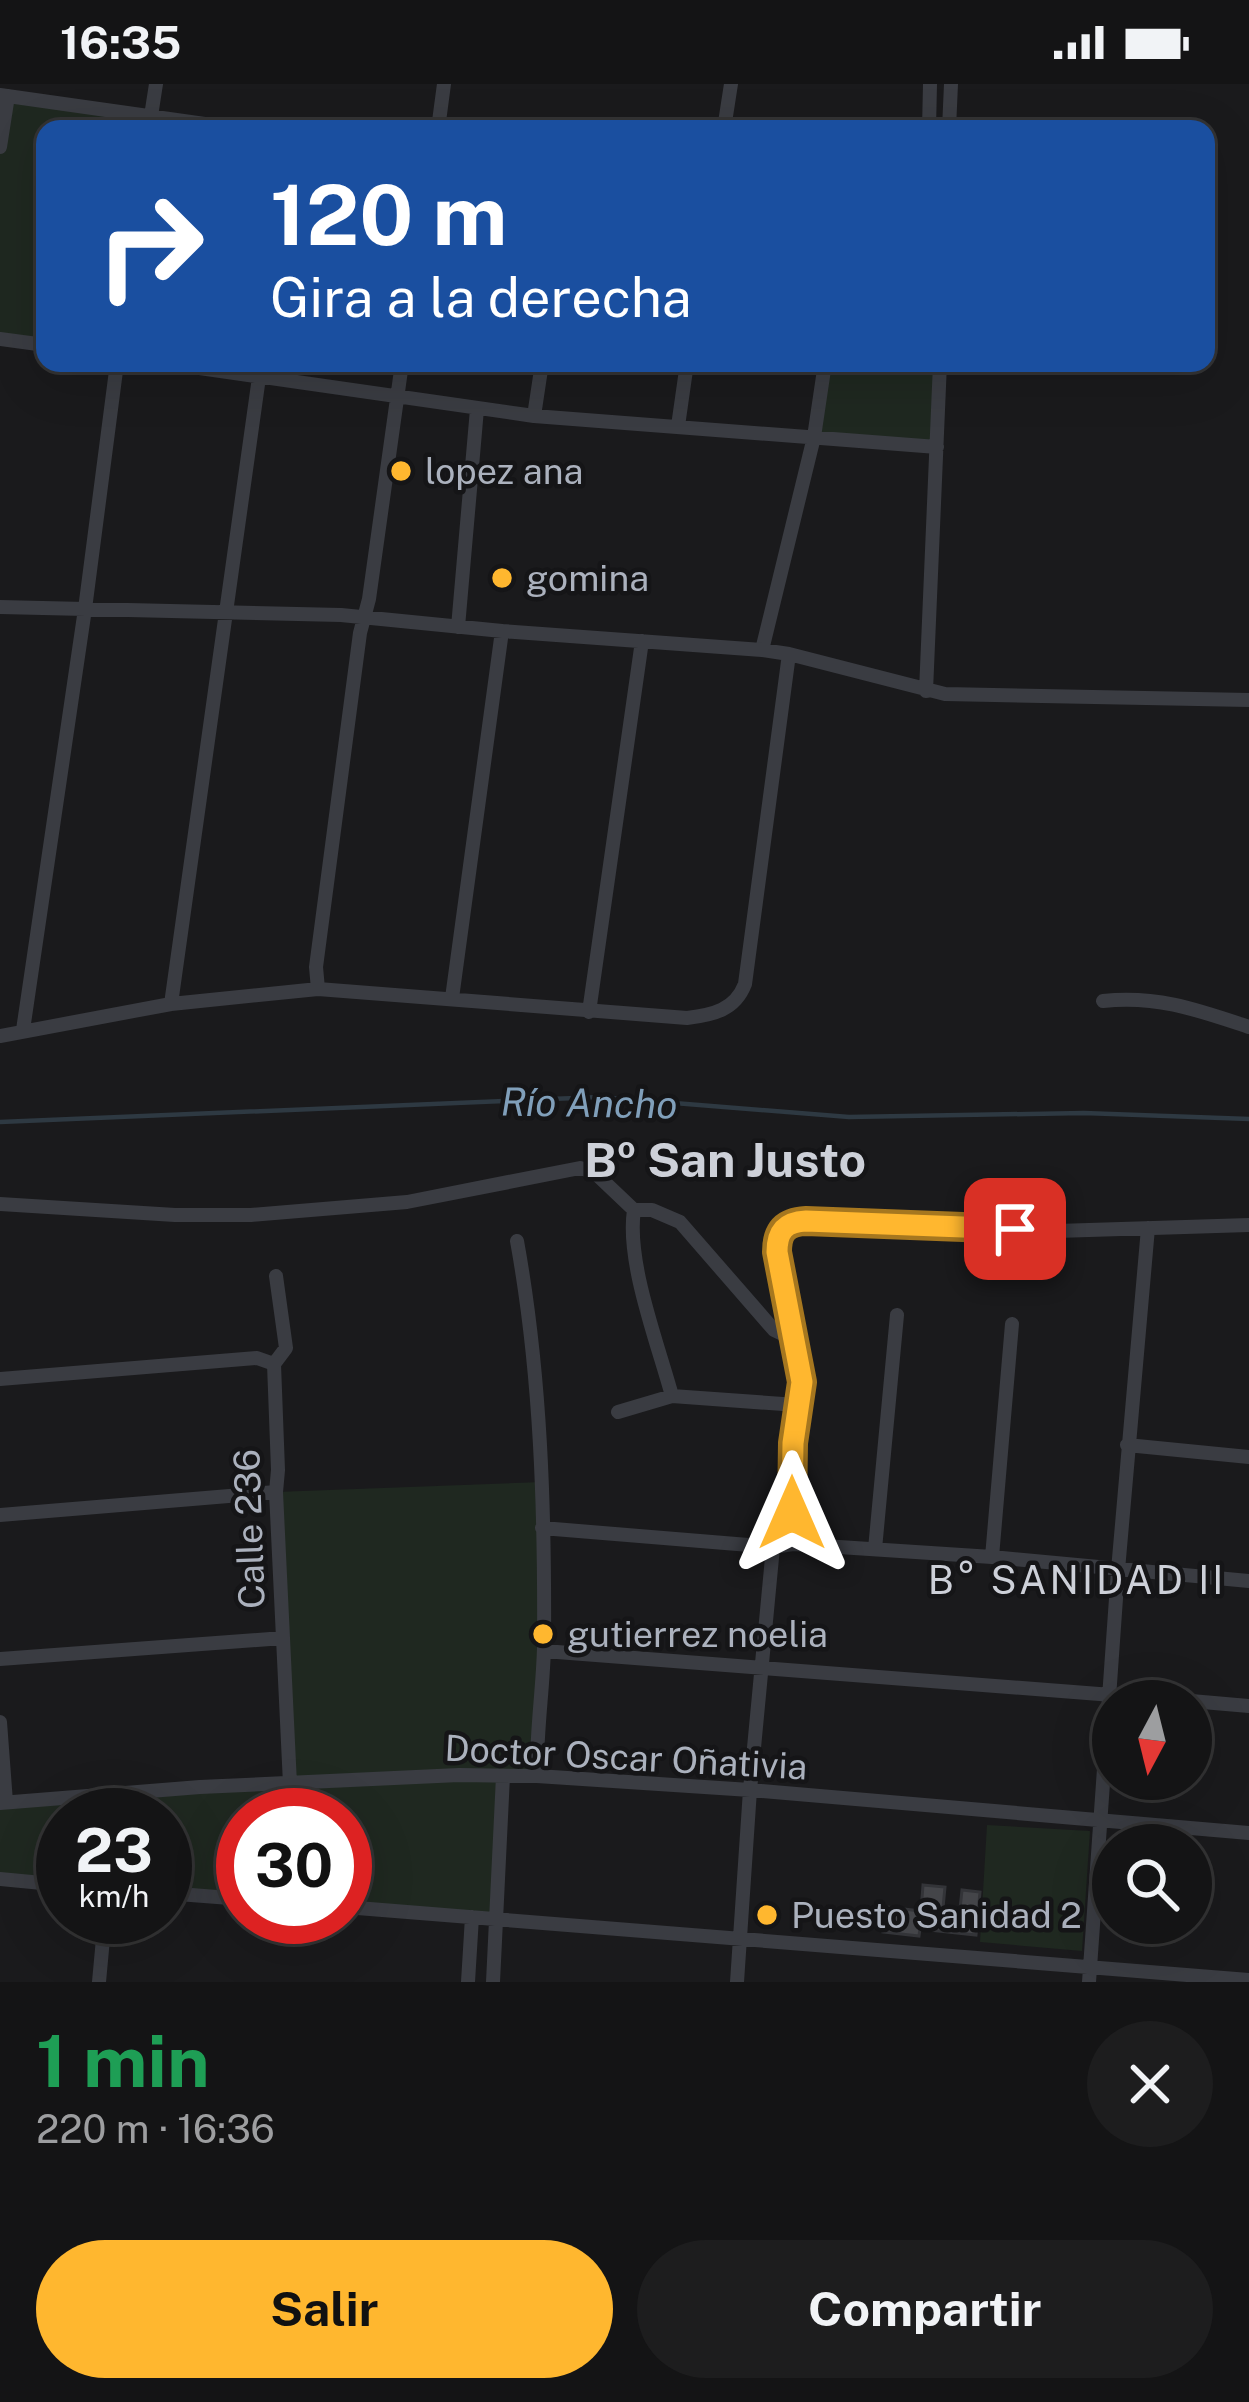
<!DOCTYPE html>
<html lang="es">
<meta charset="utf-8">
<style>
body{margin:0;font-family:"Public Sans",sans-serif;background:#1d1d1e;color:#f1f3f6;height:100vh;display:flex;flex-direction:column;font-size:45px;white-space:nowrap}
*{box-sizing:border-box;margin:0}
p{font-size:39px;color:#9d9ea0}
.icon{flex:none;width:66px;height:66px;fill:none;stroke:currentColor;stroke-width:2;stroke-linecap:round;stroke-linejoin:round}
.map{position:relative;height:1898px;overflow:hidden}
.panel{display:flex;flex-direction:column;background:#141415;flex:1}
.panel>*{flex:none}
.guide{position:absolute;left:36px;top:36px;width:1179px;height:252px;border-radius:24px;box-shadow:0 12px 48px #0002,0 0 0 3px #333334;background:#1a4fa0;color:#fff;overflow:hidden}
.needle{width:78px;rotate:187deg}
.tools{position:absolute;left:1092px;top:1596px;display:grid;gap:24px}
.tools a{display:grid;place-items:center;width:120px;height:120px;border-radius:50%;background:#141415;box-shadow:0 12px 48px #0002,0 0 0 3px #333334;font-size:60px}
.speed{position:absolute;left:36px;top:1704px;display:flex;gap:24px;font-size:60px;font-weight:700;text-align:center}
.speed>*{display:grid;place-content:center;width:156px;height:156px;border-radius:50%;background:#141415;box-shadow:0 12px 48px #0002,0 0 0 3px #333334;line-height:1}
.speed small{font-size:30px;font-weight:400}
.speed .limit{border:18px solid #d22;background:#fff;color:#111}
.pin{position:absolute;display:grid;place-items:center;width:102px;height:102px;color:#fff;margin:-51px;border-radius:24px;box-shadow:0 6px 18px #0006}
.me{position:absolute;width:132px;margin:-66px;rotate:0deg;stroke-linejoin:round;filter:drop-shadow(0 0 9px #0008)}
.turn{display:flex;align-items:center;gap:42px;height:252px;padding:0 36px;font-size:54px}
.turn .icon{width:156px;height:156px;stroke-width:2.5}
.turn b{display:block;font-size:84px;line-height:102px}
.round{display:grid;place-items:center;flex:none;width:126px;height:126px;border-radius:63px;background:#1d1d1e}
.overview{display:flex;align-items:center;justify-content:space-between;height:204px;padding:0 36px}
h1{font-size:72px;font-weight:700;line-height:90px;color:#1e9e55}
.button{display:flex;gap:24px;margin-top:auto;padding:24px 36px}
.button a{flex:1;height:138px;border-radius:72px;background:#ffb72f;color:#111;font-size:48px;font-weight:700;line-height:138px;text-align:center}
.button a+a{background:#1d1d1e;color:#f1f3f6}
.status{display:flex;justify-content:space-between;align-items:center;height:84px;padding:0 60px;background:#141415;direction:ltr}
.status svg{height:33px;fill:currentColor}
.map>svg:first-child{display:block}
.green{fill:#1f2820}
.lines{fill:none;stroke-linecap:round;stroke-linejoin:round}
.stream{stroke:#2e3942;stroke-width:4.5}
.building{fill:#444549;stroke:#333438;stroke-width:3}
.minor{stroke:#3a3c42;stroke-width:14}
.route-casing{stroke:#a6771f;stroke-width:30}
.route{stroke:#ffb72f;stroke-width:21}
.poi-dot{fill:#ffb72f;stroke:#151517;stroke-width:4.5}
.labels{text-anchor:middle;stroke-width:9;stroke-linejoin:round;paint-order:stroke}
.poi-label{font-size:36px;fill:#abb1bd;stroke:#151517;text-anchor:start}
.street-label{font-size:36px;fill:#abb1bd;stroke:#151517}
.water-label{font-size:39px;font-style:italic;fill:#809fba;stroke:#151517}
.neighbourhood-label{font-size:39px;letter-spacing:3px;fill:#cdd0d8;stroke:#151517}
.district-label{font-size:48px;font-weight:bold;fill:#cdd0d8;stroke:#151517}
</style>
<div class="status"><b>16:35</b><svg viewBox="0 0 49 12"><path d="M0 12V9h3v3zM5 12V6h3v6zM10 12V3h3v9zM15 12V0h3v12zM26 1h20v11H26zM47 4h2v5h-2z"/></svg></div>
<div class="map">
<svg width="1249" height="1898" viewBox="0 0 1249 1898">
<rect width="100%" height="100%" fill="#1a1a1c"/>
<path class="green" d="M8,12l143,21 -2,12h-104v215l-45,-7v-187z
M823,279h117l-3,84 -123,-15z
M542,1398l-5,294 -33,1 -7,142 -152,-13v-91h-102v83l-78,-6v-77h-102v69l-63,-5v-76l290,-20 -14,-291z
M987,1741l103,6 -8,120 -102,-9z"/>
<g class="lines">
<path class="stream" d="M0,1038l600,-25 249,20 235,-4 165,6"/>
</g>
<path class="building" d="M923,1801l22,2 -2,21 17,1 2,-19 18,2 -4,43 -56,-6 -1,7 -36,-4 3,-25 35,4z"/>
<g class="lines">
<path class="minor" d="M0,11l240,34
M149,45l7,-45
M438,45l6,-45
M724,45l7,-45
M929,45l1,-45
M949,45l2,-45
M0,63l8,-51
M0,255l45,6
M165,279l369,53 403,31
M534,332l8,-53
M678,342l9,-63
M0,523l341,8 161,16 260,19 27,4 156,40 304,6
M458,543l19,-218
M762,566l52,-213 11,-74
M926,607l14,-328
M318,905l-2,-22 44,-334 9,-34 33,-236
M452,914l50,-367
M1103,917c54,-6 95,9 146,26
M171,920l90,-641
M589,928l53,-371
M23,946l62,-421 32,-246
M0,952l171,-32 147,-15 369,29c26,-3 48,-8 58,-34l44,-330
M0,1120l175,11h76l156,-13 173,-34 14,4 40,38h18l28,12 94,108 21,10
M634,1126c-8,52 24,134 38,186
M517,1157c24,133 28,270 27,406 -1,43 -8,86 -7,129
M276,1192l10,72 -12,16 4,106 -2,22 14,292
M0,1295l257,-21 17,6
M618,1328l54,-16 125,9
M1127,1361l122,12
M0,1431l276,-23
M542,1444l231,19 20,-3 199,13 257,24
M793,1460l-1,-84 10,-78 -19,-91 -6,-48 6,-16 5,-4 17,-2 252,10 192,-6
M875,1465l22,-234
M992,1473l20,-233
M544,1567l645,50
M0,1575l283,-21
M1191,1617l58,5
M0,1638l6,80
M0,1719l200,-16 259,-12 78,1 213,14 499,43
M0,1795l63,6
M165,1809l78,6
M345,1823l904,73
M99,1898l6,-65
M468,1898l4,-65
M493,1898l10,-206
M737,1898l13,-192 23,-243
M1089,1898l29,-412 30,-342"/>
</g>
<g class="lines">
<defs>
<path id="route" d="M792,1429l1,-70 9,-61 -25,-130c0,-21 8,-30 29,-31l209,8"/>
</defs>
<use href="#route" class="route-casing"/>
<use href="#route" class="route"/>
</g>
<g class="poi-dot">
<circle cx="401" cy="387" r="12"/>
<circle cx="502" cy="494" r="12"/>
<circle cx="543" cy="1550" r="12"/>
<circle cx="767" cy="1831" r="12"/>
</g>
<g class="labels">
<g class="poi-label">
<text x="425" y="400">lopez ana</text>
<text x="526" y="507">gomina</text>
<text x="567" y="1563">gutierrez noelia</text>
<text x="791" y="1844">Puesto Sanidad 2</text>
</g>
<g class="street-label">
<text transform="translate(249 1445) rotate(-92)" y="13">Calle 236</text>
<text transform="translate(626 1673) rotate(3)" y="13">Doctor Oscar Oñativia</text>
</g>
<g class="water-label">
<text transform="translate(589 1019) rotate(1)" y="14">Río Ancho</text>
</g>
<g class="neighbourhood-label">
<text x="1077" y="1510">B° SANIDAD II</text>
</g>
<g class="district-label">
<text x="725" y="1093">Bº San Justo</text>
</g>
</g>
</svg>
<div class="tools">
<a><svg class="needle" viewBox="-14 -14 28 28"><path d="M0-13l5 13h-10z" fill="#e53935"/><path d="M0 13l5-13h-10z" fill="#9d9ea0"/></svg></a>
<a><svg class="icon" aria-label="search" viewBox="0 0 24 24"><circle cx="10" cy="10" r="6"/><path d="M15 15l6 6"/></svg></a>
</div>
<div class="speed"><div>23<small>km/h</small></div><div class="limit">30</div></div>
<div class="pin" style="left:1015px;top:1145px;background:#d93025"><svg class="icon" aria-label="arrive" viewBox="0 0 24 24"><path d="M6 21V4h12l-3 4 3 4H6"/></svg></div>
<svg class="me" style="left:792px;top:1429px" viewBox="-20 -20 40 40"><path d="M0-17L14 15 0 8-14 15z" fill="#ffb72f" stroke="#fff" stroke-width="4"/></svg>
<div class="guide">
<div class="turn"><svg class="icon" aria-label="right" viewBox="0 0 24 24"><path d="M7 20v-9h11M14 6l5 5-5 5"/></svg><div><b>120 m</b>Gira a la derecha</div></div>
</div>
</div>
<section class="panel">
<div class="overview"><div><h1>1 min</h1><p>220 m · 16:36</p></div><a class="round"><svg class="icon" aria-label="close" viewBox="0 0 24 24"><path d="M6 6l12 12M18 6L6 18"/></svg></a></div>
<div class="button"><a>Salir</a><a>Compartir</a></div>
</section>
